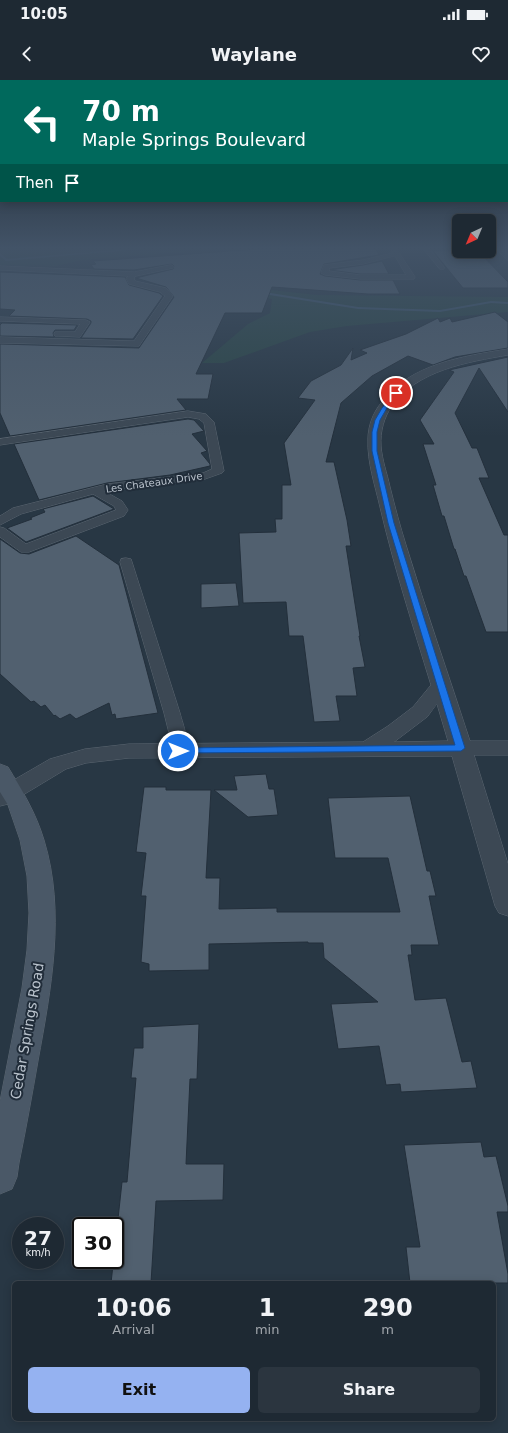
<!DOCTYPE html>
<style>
body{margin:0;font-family:"DejaVu Sans",sans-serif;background:#2b353f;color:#f1f3f6;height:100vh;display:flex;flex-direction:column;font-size:15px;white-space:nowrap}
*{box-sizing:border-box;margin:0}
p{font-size:13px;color:#a1a6ac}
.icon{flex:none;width:22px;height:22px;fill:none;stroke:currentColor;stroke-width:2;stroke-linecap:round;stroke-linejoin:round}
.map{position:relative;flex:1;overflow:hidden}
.drawer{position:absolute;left:12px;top:1201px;width:484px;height:140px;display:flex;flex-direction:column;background:#1e2933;border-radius:6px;box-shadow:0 2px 10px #0003,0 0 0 1px #3c454e}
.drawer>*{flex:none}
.banner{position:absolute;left:0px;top:0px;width:508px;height:122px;box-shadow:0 2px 10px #0003,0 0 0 1px #3c454e;background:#00695c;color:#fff;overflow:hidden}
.needle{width:26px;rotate:224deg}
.buttons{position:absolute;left:452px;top:134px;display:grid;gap:8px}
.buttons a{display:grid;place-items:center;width:44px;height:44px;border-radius:6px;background:#1e2933;box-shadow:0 2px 10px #0003,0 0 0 1px #3c454e;font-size:20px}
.speed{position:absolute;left:12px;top:1137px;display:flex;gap:8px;font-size:20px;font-weight:700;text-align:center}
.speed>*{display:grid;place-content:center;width:52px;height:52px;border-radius:50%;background:#1e2933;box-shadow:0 2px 10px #0003,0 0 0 1px #3c454e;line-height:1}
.speed small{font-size:10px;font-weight:400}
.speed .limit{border:2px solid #111;border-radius:6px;background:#fff;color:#111}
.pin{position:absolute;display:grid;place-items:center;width:34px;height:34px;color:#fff;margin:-17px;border:2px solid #fff;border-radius:50%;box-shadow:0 1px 4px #0007}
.me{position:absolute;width:44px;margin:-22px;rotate:90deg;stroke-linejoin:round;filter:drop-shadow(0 0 3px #0008)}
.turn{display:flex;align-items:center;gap:14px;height:84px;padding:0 16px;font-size:18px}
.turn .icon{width:52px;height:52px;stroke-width:2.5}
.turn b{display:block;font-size:28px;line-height:34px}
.then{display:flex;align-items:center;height:38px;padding:0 16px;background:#0003;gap:8px;font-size:15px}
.eta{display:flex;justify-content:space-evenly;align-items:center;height:68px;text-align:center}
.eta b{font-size:24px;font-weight:700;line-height:28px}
.button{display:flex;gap:8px;margin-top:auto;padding:8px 16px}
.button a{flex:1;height:46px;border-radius:6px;background:#95b2f1;color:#111;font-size:16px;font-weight:700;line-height:46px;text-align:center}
.button a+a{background:#2b353f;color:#f1f3f6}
.status{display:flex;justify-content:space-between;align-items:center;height:28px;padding:0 20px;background:#1e2933;direction:ltr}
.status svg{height:11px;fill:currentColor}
header{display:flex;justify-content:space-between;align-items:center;height:52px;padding:0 16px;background:#1e2933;font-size:18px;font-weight:700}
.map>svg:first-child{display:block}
.green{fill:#2a4545}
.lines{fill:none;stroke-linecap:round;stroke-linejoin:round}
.stream{fill:#3e566d;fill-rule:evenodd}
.building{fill:#51606f;stroke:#232f3b}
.lane-casing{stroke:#5b6671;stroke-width:1}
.street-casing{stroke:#5b6671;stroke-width:1}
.secondary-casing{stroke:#5b6671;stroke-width:1}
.lane{fill:#3c4854;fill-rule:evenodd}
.street{fill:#3c4854;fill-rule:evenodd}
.secondary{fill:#4a5867;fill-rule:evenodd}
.route{fill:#1a73e8;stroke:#114b97}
.labels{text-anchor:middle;stroke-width:4;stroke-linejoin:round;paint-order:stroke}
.far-street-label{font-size:10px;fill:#bac3cd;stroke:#212d3a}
.near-street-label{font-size:14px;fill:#bac3cd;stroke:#212d3a}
</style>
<div class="status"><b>10:05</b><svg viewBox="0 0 49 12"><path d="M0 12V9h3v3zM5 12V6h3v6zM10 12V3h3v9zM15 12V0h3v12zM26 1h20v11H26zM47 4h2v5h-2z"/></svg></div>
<header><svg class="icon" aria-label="back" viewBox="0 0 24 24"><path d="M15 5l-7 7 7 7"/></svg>Waylane<svg class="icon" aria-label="heart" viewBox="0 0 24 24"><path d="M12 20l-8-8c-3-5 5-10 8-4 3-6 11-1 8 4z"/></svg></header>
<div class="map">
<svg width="508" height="1353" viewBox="0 0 508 1353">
<rect width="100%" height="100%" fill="#283744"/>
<path class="green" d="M0,168h271l3,1 -3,41 46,5 191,2v15l-161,14 -37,6 -86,31h-22l46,-39 22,-11 2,-14 -121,-21 4,-5 67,-10 6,-10 -10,-4 -135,11 -27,6 -56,-1z"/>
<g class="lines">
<path class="stream" d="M140,168h12l-146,13 -6,-5v-3l7,6z
M236,168l8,1 4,11h-4l1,-2 -3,-7z
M258,211l100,16 82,3 51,-9 17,1v2l-17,-1 -51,9 -82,-3 -101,-16z"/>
</g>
<path class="building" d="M272,168h103l4,7 -55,9 -4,10 5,2 35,4h33l7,14h-32l-96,-7 -10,26h-37l-29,61h17l-5,25h-31l9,11 -176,26 -10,-23v-69l139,4 35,-51 -8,-10 -30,-9 37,-9 1,-3 -2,-2 -38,6 -40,-1 -3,-4 5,-1 -3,-3z
M433,171h45l30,31v6h-45z
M382,181l7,13h-29l-30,-4 33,-5z
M0,192l125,5 4,8 30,8 4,3 -30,43 -52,-1 10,-15v-2l-4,-2 -78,-3 6,-6 -15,-1z
M495,232l13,10v26l-53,9 -22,8 -25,-9 -36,20 -31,27 -15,59h8l13,58 4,26h-5l14,90h-1l6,31 -12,1 4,28h-21l4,25 -26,1 -11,-86h-14l-3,-34 -43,1 -4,-70 37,-1 -1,-13h7v-34h9l-7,-42 31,-43 -17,-2 13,-17 30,-16 12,-17 -2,12 16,-7 -7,-3 46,-16 32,-16 2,4 10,-4 2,4z
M2,243l75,2 -3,5h-19l-2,3 1,4 -54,-1v-11z
M508,277v55l-29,-44 -24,45 17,35h5l12,30h-10l25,57h4v97h-22l-20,-56h-2l-9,-27h-1l-10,-33h-2l-9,-31h3l-13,-41h11l-14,-24 34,-48 -5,-2z
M188,339l6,1 10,11 -12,3 15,17 -6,2 9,11v2l-40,9 -63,8 -68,17 -25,-56z
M93,416l21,13 -88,33 -19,-14 25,-9 -2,-1 15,-6 -2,-3z
M76,456l43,29 39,148 -42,6 -1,-5 -3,1 -3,-12 -33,16 -6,-5 -10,5 -5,-4 -1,1 -9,-11 -4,2 -7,-6 -3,1 -31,-28v-135l20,14 9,1z
M236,503l3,23 -38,2v-24z
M266,694l3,15h5l4,26 -30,2 -34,-27h23l-3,-14z
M144,707h22v3h45l-5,88h14l-1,31 58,-1v4h123l-12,-54h-53l-7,-60 82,-2 17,75h3l6,25h-7l10,49h-28l1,10h-4l7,45 31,-2 16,64 9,-1 6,27 -76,4 -1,-8 -14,1 -7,-39 -41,3 -7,-45 47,-2 -54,-44 -1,-15h-15v-1l-99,2v26l-60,1v-7l-8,-2 5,-66h-5l5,-43 -10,-1z
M199,944l-2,55h-7l-4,85h38l-1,36 -67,1 -5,82h-40l11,-101h5l9,-104h-5l3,-30h9v-21z
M481,1062l3,15 12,-1 12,50v6h-11l11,62v9h-98l-4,-36h14l-16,-102z"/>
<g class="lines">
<defs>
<path id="lane" d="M390,168h6l19,29 -1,2h-54l-35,-4 -4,-2 3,-8 39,-5 30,-7zM395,176l11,19h-46l-31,-4v-3l34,-4z
M423,168h6l15,19v2h-4z
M495,168h6l7,6v6z
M171,185l2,1v2l-37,8 -2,2 1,3 31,7 7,8 -34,50 -139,-3v-6l134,4 31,-45 -5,-4 -31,-8 -3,-6 2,-2 -128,-6v-4l134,6z
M0,237l86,3 4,2 -10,15 -22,-1h-3l-1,-2 1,-2h20l5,-8 -80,-3z
M188,331l18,3 8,8 10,49 -2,2 -17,6 -101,12 18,10 6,9 -4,6 -95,36h-8l-21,-15v-10l4,1 22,16 90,-34 -2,-4 -21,-12 -72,20 -21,11v-9l13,-8 94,-24 96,-11 9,-4 -8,-46 -5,-4 -11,-2 -188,28v-6z
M126,478l5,1 1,3 48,151c3,12 11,31 4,42l-6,2 -6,-2 -2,-4 -1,-18 -5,-20 -44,-151 1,-3z"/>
<path id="street" d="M508,269v6c-40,7 -91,15 -116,51 -8,11 -12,26 -11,40 1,14 6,27 9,41 5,20 10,39 16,58 20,66 43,131 64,196h38v14h-34l34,109v52l-9,-3 -4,-7 -43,-150 -323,2 -43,5 -20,6 -58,35 -8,2v-18l50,-29 35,-10 44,-5 234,-2 25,-16 25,-19 18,-22c-18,-59 -37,-118 -51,-178 -5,-22 -13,-45 -12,-68 0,-13 5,-26 13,-36 28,-39 83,-47 127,-54zM437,624l11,37 -54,1 33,-25z"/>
<path id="secondary" d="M0,684l8,3c14,23 28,46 36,73 22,72 7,149 -6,221 -6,34 -12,68 -19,102l-2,14 -5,12 -12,5v-93l22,-113 5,-38 2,-37 -2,-37 -7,-36 -12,-35 -8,-13z"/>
</defs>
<use href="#lane" class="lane-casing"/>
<use href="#street" class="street-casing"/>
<use href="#secondary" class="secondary-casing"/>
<use href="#lane" class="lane"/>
<use href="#street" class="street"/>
<use href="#secondary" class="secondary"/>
</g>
<linearGradient id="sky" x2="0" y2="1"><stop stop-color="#161e25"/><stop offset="0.47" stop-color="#425367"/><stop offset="1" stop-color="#425367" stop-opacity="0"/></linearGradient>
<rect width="508" height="357" fill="url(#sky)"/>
<path class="route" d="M394,312l4,1 -11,15 -7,12 -3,12v19l17,72 71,225 -4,3 -286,2 -2,-2 2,-3h3l277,-3 -67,-222 -16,-72v-19l3,-12 7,-12z"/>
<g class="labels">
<g class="far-street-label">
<text transform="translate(154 402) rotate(-8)" y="4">Les Chateaux Drive</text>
</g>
<g class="near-street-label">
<text transform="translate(27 951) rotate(-80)" y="5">Cedar Springs Road</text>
</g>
</g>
</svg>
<div class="buttons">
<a><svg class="needle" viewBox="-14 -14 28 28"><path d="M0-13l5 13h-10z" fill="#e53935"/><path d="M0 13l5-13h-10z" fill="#a1a6ac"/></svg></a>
</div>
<div class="speed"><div>27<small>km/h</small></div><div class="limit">30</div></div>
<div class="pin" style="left:396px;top:313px;background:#d93025"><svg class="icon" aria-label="arrive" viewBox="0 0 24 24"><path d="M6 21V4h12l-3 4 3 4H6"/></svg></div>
<svg class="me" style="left:178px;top:671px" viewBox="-20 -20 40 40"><circle r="17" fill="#1a73e8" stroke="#fff" stroke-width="3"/><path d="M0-11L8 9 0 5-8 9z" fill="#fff"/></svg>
<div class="banner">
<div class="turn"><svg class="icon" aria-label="left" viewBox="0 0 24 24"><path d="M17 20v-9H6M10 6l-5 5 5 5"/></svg><div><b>70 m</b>Maple Springs Boulevard</div></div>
<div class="then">Then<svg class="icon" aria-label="arrive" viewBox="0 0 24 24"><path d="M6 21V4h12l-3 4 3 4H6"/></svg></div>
</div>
<section class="drawer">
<div class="eta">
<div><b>10:06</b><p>Arrival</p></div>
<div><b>1</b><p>min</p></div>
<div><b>290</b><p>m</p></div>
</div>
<div class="button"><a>Exit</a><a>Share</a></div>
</section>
</div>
